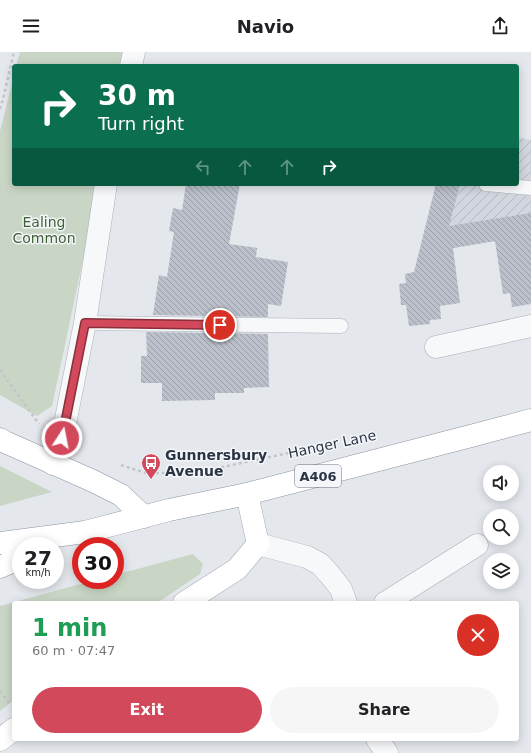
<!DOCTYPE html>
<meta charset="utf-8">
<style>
body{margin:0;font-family:"DejaVu Sans",sans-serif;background:#f6f6f6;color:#202124;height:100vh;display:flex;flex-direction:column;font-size:15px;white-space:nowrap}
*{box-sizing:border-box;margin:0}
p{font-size:13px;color:#757577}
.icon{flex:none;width:22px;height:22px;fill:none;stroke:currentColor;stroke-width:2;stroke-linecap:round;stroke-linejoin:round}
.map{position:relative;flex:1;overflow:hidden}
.side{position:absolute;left:12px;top:549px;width:507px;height:140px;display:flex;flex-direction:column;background:#fff;border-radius:4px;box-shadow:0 2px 10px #0003}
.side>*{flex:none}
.guide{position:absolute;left:12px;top:12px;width:507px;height:122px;border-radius:4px;box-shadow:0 2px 10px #0003;background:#0b6e4f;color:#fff;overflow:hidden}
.controls{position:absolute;left:483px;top:413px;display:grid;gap:8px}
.controls a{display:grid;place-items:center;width:36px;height:36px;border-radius:50%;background:#fff;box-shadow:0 2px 10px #0003;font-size:20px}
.speed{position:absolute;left:12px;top:485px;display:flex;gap:8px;font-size:20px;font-weight:700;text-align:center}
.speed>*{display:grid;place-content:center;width:52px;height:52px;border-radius:50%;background:#fff;box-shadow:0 2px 10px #0003;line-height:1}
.speed small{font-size:10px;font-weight:400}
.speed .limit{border:6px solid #d22;background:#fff;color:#111}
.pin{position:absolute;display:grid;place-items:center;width:34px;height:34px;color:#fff;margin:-17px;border:2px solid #fff;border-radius:50%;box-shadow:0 1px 4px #0007}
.me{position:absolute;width:44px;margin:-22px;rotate:11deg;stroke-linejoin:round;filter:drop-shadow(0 0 3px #0008)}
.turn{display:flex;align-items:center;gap:14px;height:84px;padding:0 20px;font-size:18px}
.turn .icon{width:52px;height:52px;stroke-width:2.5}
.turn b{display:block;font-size:28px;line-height:34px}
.lanes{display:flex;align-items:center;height:38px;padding:0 20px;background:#0003;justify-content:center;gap:20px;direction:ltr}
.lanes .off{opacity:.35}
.round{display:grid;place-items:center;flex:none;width:42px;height:42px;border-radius:21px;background:#f6f6f6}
.summary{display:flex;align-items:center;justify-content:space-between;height:68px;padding:0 20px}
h1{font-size:24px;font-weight:600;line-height:30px;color:#1e9e55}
.action{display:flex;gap:8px;margin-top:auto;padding:8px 20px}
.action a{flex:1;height:46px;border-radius:24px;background:#d1495b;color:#fff;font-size:16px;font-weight:600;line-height:46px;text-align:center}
.action a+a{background:#f6f6f6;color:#202124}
header{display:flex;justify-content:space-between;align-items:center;height:52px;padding:0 20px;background:#fff;font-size:18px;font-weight:600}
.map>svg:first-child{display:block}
.industrial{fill:url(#industrial-furrows)}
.green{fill:#c9d6c5}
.building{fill:url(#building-back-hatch)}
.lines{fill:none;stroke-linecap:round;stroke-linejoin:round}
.lane-casing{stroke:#a9aeb7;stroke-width:15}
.street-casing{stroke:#a9aeb7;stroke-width:23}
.secondary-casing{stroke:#a9aeb7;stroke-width:23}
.highway-casing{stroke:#8b94a3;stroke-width:23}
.path{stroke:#c2c5cb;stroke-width:2.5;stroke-dasharray:3 3;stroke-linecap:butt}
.lane{stroke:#f7f8fa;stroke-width:14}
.street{stroke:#f7f8fa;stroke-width:22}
.secondary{stroke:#fff;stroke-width:22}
.highway{stroke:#fff;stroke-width:22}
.route-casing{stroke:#882f3b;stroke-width:10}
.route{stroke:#d1495b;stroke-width:7}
.labels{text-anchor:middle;stroke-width:3;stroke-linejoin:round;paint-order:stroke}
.shield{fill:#f4f6f9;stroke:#676e7b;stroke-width:1}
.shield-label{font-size:13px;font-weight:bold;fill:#2b3445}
.park-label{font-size:14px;fill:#3f6138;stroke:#f4f6f9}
.street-label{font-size:14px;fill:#2b3445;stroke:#f4f6f9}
.poi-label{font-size:14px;font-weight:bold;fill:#2b3445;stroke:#f4f6f9;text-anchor:start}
</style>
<header><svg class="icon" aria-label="menu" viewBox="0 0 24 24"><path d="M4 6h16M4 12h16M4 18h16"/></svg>Navio<svg class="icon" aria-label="share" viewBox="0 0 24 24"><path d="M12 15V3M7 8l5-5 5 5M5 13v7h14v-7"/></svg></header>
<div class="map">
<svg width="531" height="701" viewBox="0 0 531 701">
<defs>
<pattern id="industrial-furrows" width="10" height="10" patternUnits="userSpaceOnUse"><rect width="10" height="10" fill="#d2d6de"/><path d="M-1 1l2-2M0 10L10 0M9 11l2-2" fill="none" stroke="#b4b8c0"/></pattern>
<pattern id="building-back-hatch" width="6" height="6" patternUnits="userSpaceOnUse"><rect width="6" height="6" fill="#bbc0ca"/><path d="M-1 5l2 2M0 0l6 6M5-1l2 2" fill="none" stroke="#989da6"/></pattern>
</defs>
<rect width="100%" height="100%" fill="#e4e7ec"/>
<path class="industrial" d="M517,85l14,3v95l-112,19 17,-70h81z"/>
<path class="green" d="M20,0h108l-3,14h-109z
M14,24v108h85l-47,222 -15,10 -37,-21v-264z
M0,414l52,26 -52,14z
M193,502l10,10 -3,10 -43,29h-143v97l-14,11v-105l95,-26h20v-5z"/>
<path class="building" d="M186,132h54l-11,60 28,4 -1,9 32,5 -7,44 -13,-2v13l-115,-2 6,-40 8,2 7,-45 -5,-1 4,-23 9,2z
M436,132h24l-11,42 82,-13v91l-19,3 -2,-14 -7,1 -8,-53 -42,7 7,55 -20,3 1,13 -11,1v4l-21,2 -3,-21h-5l-2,-21 7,-1 -1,-9 9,-2z
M146,280l122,2 1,53 -25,1v5h-29v7l-53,1v-18h-21v-27h6z"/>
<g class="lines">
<defs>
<path id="lane" d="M486,132l45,4
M85,271l256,3"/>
<path id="street" d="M131,14l3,-14
M436,295l95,-21
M53,412l8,-20 24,-121 21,-139
M258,492l49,13 13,7 10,11 11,14 5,14
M385,551l92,-58
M377,687l10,14"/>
<path id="secondary" d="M184,551l53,-34 21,-25 -11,-50
M0,688l14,-11"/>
<path id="highway" d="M0,387l5,3 88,39 28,14 23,22
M0,491l85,-11 84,-22 78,-16 220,-57 64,-17
M0,515l21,-9"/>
</defs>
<use href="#lane" class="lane-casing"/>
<use href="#street" class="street-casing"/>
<use href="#secondary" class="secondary-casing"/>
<use href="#highway" class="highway-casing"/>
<path class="path" d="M0,57l3,-10 11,-47
M0,318l39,54
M121,413l25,8h49l131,-28
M0,639l9,12"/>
<use href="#lane" class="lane"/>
<use href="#street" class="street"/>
<use href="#secondary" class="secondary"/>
<use href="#highway" class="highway"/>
</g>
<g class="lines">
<defs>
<path id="route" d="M62,386l23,-115 135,2"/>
</defs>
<use href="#route" class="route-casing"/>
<use href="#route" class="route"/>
</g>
<defs>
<symbol id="bus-pin" viewBox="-11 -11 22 30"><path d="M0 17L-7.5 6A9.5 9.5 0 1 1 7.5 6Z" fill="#d1495b" stroke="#f4f6f9"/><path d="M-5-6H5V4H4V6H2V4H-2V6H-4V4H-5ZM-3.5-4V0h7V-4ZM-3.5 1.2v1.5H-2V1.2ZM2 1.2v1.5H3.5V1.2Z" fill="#fff"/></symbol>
</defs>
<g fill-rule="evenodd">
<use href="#bus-pin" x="140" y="400" width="22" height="30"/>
</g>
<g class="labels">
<rect class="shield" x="295" y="413" width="46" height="22" rx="3"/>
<g class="shield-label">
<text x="318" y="429">A406</text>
</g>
<g class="park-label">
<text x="44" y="175">Ealing<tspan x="44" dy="16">Common</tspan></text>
</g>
<g class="street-label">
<text transform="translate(332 392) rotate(-12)" y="5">Hanger Lane</text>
</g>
<g class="poi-label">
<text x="165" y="408">Gunnersbury<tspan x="165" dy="16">Avenue</tspan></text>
</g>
</g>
</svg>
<div class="controls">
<a><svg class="icon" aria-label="sound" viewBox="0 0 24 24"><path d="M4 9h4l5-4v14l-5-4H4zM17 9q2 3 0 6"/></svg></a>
<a><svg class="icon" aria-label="search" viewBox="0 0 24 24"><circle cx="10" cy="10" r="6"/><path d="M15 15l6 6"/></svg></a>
<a><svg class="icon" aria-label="layers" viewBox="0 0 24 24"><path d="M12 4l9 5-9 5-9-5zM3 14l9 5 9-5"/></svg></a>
</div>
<div class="speed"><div>27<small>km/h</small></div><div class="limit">30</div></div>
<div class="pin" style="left:220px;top:273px;background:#d93025"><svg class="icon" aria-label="arrive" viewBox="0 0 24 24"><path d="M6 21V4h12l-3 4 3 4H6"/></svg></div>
<svg class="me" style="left:62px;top:386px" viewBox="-20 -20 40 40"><circle r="17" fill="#d1495b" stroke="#fff" stroke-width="3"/><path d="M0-11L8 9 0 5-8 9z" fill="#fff"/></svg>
<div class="guide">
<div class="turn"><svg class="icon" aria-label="right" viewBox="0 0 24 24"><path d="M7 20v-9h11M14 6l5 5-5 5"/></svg><div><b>30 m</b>Turn right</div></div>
<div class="lanes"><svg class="icon off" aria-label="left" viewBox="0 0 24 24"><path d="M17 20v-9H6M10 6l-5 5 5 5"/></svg><svg class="icon off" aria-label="ahead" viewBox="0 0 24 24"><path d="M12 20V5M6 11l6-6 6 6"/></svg><svg class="icon off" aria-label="ahead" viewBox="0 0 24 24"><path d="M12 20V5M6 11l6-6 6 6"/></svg><svg class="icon" aria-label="right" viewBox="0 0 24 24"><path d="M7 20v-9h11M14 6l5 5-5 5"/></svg></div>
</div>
<section class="side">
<div class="summary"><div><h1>1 min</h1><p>60 m · 07:47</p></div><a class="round" style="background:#d93025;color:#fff"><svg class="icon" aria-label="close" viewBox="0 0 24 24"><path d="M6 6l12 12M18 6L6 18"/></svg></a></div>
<div class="action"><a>Exit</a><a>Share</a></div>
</section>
</div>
